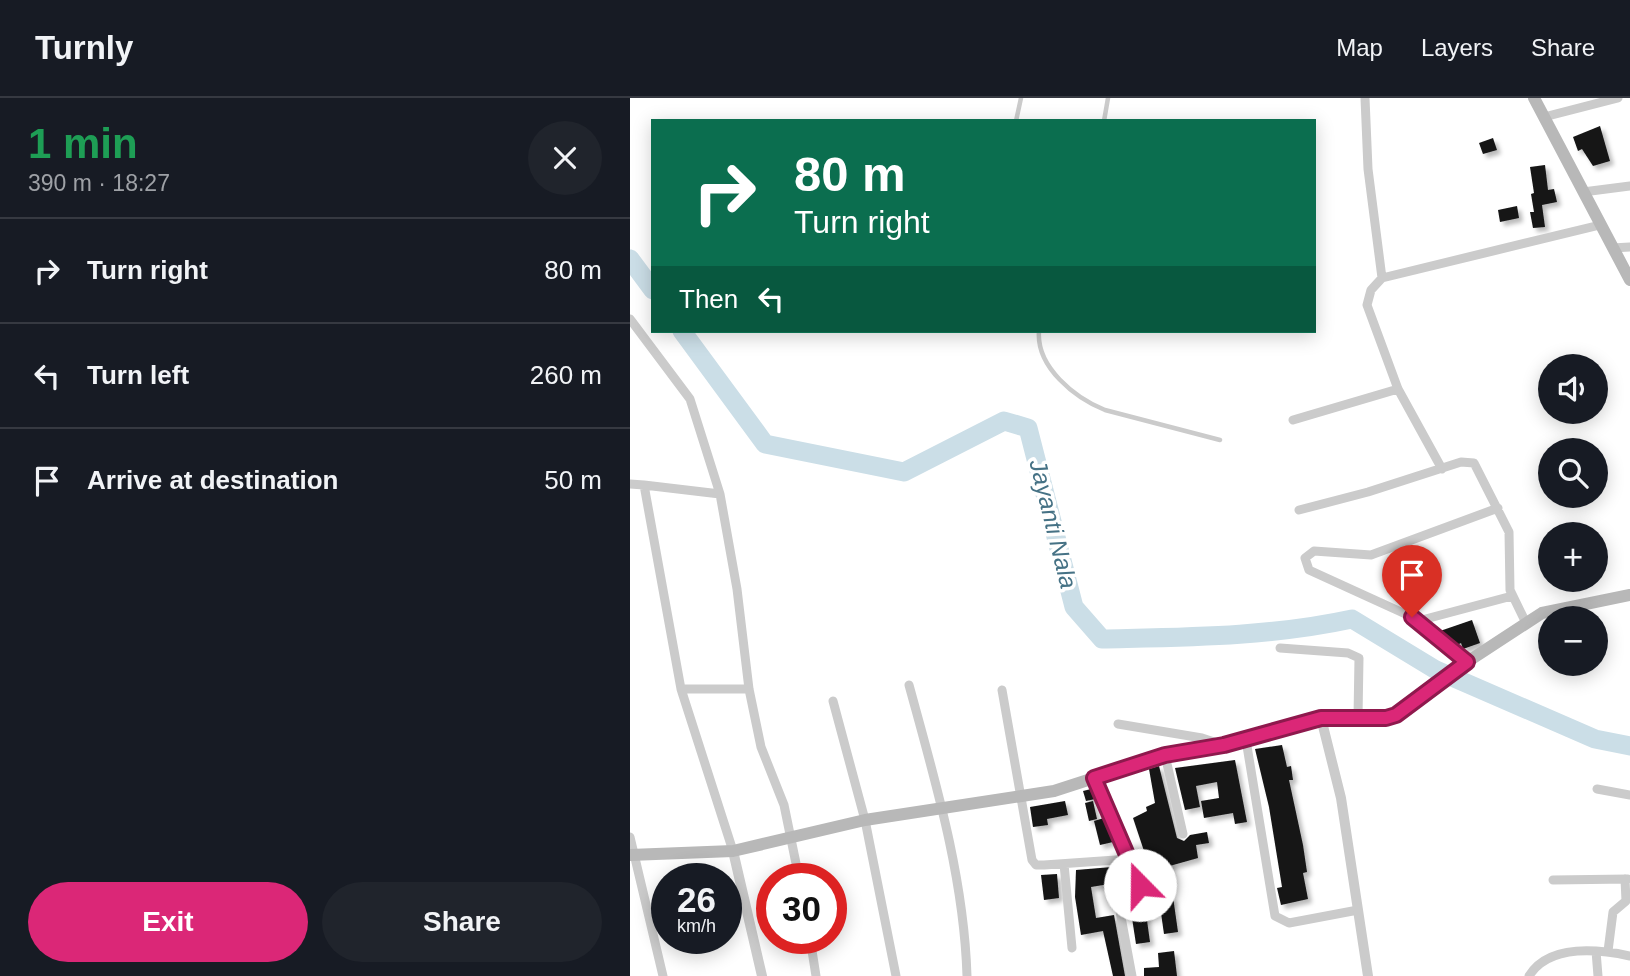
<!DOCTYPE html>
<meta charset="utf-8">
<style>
body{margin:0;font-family:Helvetica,sans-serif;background:#20242c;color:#f1f3f6;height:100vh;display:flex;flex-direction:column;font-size:26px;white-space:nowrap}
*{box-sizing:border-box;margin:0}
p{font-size:23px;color:#9ea1a6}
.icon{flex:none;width:38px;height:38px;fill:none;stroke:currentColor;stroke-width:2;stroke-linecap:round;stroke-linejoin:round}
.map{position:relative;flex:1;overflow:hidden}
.sheet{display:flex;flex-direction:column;background:#171b24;width:630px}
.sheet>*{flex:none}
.guide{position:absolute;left:21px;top:21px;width:665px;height:214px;border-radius:0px;box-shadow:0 4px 18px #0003;background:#0b6e4f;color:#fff;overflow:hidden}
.controls{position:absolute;left:908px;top:256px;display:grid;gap:14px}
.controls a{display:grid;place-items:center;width:70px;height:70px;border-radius:50%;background:#171b24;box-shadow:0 4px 18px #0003;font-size:35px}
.speed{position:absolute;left:21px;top:765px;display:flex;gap:14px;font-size:35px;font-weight:700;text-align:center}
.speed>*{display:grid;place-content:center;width:91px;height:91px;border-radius:50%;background:#171b24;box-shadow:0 4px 18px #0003;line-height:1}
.speed small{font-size:18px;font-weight:400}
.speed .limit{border:10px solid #d22;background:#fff;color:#111}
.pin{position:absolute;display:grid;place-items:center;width:60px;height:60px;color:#fff;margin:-72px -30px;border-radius:50% 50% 50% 0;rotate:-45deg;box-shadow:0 0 7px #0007}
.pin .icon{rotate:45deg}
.me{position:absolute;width:77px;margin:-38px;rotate:338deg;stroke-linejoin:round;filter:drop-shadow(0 0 5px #0008)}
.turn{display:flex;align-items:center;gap:24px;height:147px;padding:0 28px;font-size:32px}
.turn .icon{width:91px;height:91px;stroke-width:2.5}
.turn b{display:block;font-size:49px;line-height:60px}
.then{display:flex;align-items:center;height:66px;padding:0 28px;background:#0003;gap:14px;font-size:26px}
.round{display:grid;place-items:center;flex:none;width:74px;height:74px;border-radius:37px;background:#20242c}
.head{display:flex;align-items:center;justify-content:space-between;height:119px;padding:0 28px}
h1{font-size:42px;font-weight:800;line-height:52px;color:#1e9e55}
.button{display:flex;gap:14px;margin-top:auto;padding:14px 28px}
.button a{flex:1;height:80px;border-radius:42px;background:#db2777;color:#fff;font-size:28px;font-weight:800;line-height:80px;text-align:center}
.button a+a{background:#20242c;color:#f1f3f6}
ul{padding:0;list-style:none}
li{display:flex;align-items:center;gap:21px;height:105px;padding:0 28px;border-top:2px solid #363941}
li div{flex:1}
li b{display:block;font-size:26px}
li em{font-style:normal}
header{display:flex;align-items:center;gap:42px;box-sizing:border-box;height:98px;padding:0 35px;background:#171b24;border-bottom:2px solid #363941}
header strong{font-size:33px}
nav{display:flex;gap:38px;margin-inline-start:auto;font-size:24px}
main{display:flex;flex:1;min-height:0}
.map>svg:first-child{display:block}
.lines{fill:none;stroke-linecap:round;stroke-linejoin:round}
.river{stroke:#cbdee7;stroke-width:19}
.building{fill:#151515;filter:url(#shadow)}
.service{stroke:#cbcbcb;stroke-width:4.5}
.minor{stroke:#cbcbcb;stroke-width:9}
.tertiary{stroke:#cbcbcb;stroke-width:10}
.secondary{stroke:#b8b8b8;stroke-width:12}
.route-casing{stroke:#8e194d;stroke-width:18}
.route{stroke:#db2777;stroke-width:12}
.labels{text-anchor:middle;stroke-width:7;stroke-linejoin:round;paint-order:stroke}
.water-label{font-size:24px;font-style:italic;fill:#467285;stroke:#fff}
</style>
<header>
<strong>Turnly</strong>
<nav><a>Map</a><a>Layers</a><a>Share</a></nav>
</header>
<main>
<section class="sheet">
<div class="head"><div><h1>1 min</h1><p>390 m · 18:27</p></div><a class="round"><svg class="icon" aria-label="close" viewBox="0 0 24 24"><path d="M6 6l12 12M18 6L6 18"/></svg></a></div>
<ul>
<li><svg class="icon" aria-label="right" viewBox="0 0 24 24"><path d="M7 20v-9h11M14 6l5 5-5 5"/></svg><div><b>Turn right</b></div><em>80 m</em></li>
<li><svg class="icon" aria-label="left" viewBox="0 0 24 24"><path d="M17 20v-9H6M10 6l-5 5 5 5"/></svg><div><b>Turn left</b></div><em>260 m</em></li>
<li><svg class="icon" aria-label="arrive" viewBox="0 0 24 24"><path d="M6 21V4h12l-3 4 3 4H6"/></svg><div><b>Arrive at destination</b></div><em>50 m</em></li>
</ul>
<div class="button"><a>Exit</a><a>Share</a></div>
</section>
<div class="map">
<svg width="1000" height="878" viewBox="0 0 1000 878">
<defs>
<filter id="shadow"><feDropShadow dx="4" dy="4" stdDeviation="2" flood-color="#0004"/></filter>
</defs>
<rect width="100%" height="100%" fill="#fff"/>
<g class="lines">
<path class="river" d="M0,161l23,31
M52,233l83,113 139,28 100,-51 24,7 46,179 28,32c84,-2 167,-2 250,-20l84,51 159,69 35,7"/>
</g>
<path class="building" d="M970,28l10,35 -17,5 -11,-17 -4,2 -5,-14z
M863,40l4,12 -14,4 -4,-11z
M915,67l3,25 6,-1 3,13 -15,3 3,22 -12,1 -3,-16h4l-3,-18 3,-1 -4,-26z
M887,108l2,12 -19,4 -2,-12z
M842,522l8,23 -17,6 -2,-6 -4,2 -17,-14z
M652,647l5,22 4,-1 2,14h-4l14,65 4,27 -4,1 5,26 -27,6 -4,-17 5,-1 -13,-80 -14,-58z
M605,662l12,62 -12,2 -2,-11 -29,5 -3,-17 18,-3 -2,-16 -21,4 4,21 -15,3 -10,-42z
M529,668l18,72 7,3 6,-6 17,-3 2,11 -13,2 2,13 -32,9 3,10 -12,5 -3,-17 -5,1 -16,-48 14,-7 -1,-4 9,-4 -6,-34z
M461,691l4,10 -9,2 -3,-10z
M435,703l3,14 -21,4 1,6 -15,2 -3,-20z
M463,703l4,18 -8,2 -4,-18z
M474,720l9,24 -13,3 -6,-24z
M494,768l3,15 -36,6 5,31 18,-3 11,61h-12l-10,-45 -22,4 -6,-38 1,-27z
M427,776l2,24 -15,2 -3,-25z
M543,799l5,35 -14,2 -5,-35z
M514,801l6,43 -14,2 -6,-39z
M544,853l3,25h-33v-8l15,-1 -1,-14z"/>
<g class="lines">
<path class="service" d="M386,23l5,-23
M474,23l4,-23
M409,233c-3,36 36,67 66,79l115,30"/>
<path class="minor" d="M735,0l3,71 14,109
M914,19l74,-19
M953,94l47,-6
M982,150l18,-1
M0,221l60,80 30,95
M663,322l105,-31
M812,371l-44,-80 -31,-84 4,-15 11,-12 218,-53
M0,386l14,1 37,204 52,162
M14,387l76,9 17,95 12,100 12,58 23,58 15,73
M669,412l69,-18 93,-30 13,1 35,69 1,58 16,33
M788,523l94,-25
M650,550l68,5 11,5 -1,59
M837,564l-55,-45 -103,-47 -4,-12 9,-7 57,4 127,-47
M279,587c26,95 55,192 58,291
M51,591h68
M372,592l30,170 4,5h8l86,-6
M203,603l32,119 31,156
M488,626l84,14 21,7
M616,642l29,176 14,7 69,-13
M535,657l18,79
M464,680l45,100 1,7 -21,21 13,70
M967,691l33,6
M0,739l33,139
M434,766l8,84
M923,782l75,-1
M180,840l6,38
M966,853l2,25
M978,853l5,-39 13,-11 -1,-22
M899,878c20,-32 68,-27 101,-20"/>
<path class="tertiary" d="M691,620l20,80 27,178
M103,753l29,125"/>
<path class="secondary" d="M904,0l96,182
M0,757l103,-4 132,-31 189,-29 111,-36 59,-10 97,-27h65l10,-3 71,-53 75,-49 88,-18"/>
</g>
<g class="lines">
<defs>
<path id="route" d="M510,787l-46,-107 71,-23 59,-10 97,-27h65l10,-3 71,-53 -55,-45"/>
</defs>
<use href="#route" class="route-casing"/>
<use href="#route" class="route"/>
</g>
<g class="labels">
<g class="water-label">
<text transform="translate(423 426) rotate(76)" y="8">Jayanti Nala</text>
</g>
</g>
</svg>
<div class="controls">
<a><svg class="icon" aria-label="sound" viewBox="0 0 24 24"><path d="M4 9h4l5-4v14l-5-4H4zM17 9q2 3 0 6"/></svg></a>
<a><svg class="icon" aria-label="search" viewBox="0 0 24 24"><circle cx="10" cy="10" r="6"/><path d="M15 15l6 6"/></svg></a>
<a>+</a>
<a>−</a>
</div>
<div class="speed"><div>26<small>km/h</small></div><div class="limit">30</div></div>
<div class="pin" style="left:782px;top:519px;background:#d93025"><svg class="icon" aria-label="arrive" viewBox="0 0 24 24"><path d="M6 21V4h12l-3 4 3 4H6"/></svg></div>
<svg class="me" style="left:510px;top:787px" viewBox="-20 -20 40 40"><circle r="19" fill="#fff"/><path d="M0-13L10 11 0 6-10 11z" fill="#db2777"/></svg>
<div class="guide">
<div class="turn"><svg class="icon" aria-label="right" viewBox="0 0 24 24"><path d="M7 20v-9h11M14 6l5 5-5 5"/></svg><div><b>80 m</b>Turn right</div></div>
<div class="then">Then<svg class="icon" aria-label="left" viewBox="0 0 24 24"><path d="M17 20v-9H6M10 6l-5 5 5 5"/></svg></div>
</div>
</div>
</main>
